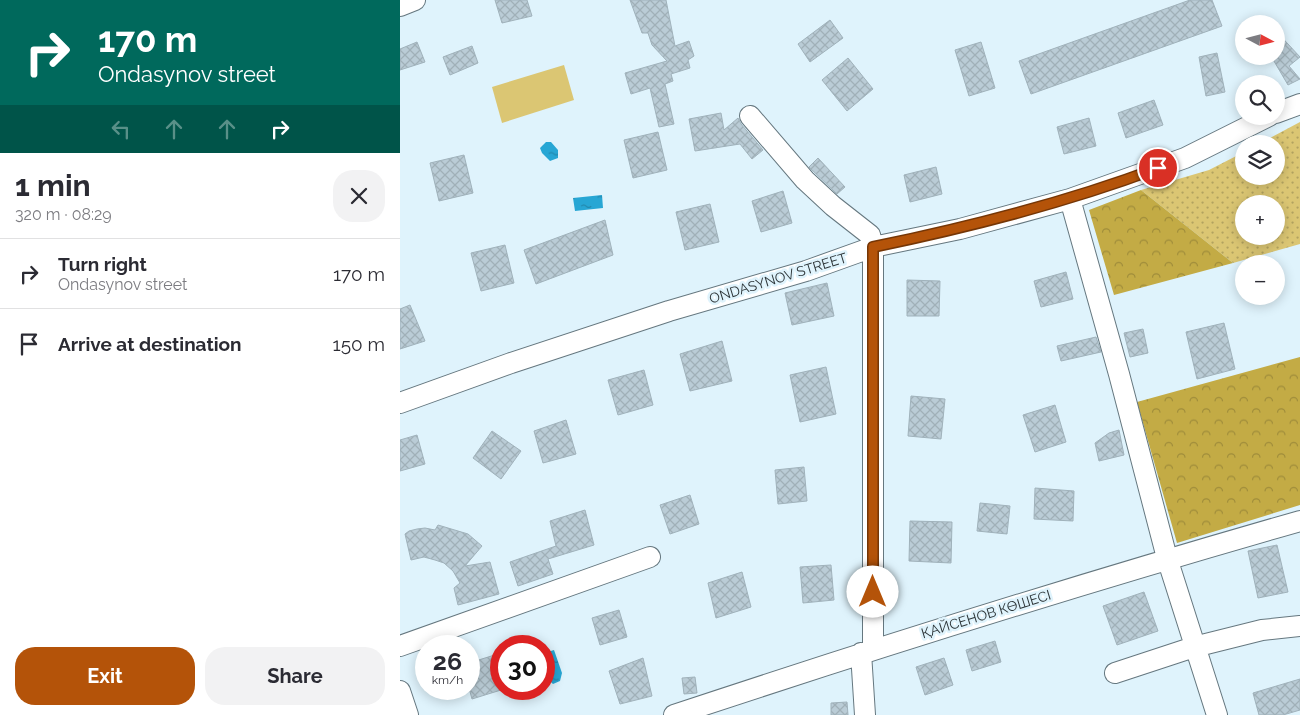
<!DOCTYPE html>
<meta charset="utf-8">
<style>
body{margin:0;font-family:Raleway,sans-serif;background:#f2f2f3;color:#2b2b33;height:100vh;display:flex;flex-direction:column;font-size:19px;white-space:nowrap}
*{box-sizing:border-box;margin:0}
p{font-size:16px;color:#7c7c81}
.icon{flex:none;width:28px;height:28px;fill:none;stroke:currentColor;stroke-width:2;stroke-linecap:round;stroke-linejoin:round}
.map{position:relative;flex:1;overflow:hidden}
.sheet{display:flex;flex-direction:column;background:#fff;width:400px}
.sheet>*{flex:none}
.hud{background:#00695c;color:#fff;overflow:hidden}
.needle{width:32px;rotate:97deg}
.buttons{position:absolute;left:835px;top:15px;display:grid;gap:10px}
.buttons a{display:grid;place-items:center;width:50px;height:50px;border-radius:50%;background:#fff;box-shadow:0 2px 12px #0003;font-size:25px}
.speed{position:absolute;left:15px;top:635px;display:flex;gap:10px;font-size:25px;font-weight:700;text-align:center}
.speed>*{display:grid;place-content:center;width:65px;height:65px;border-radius:50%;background:#fff;box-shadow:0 2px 12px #0003;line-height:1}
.speed small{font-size:12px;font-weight:400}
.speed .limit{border:8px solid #d22;background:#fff;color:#111}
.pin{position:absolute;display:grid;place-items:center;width:42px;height:42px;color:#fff;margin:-21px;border:2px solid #fff;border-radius:50%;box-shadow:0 1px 5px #0007}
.me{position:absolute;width:55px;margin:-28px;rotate:0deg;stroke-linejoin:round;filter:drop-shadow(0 0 4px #0008)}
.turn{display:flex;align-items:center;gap:18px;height:105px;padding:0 15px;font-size:22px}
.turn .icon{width:65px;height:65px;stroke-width:2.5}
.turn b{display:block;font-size:35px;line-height:42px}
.lanes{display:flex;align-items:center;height:48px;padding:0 15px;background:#0003;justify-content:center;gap:25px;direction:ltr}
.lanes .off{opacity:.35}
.round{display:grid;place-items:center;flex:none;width:52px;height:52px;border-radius:20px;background:#f2f2f3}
.headline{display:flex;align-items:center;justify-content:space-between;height:85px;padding:0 15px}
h1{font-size:30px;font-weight:700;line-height:38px}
.action{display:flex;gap:10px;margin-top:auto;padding:10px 15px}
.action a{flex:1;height:58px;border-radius:20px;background:#b45309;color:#fff;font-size:20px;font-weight:700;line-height:58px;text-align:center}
.action a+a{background:#f2f2f3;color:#2b2b33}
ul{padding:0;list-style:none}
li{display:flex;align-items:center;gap:15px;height:70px;padding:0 15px;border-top:1px solid #e1e1e2}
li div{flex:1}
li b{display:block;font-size:19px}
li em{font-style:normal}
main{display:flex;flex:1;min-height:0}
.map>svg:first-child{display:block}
.grass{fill:url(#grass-dots);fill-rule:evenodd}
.forest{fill:url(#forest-crowns)}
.garden{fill:#dbc673}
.water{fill:url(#water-ripples)}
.building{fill:url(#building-cross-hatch);stroke:#a0b2bb}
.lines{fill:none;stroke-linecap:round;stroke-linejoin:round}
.minor-casing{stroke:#65777f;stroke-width:22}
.minor{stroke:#fff;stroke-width:20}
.route-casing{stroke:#753606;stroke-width:12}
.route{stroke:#b45309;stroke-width:9}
.labels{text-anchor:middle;stroke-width:5;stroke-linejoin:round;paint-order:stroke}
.street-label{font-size:14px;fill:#2c3437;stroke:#dff3fc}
</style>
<main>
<section class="sheet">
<div class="hud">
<div class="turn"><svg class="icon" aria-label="right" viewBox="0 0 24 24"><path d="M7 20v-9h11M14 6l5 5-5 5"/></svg><div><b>170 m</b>Ondasynov street</div></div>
<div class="lanes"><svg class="icon off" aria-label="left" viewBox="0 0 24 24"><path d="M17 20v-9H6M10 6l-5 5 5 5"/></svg><svg class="icon off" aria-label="ahead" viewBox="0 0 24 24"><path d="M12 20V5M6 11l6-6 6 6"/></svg><svg class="icon off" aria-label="ahead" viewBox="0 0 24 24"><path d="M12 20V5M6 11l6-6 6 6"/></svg><svg class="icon" aria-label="right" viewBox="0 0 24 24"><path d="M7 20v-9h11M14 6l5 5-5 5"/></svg></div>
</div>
<div class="headline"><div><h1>1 min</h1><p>320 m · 08:29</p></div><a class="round"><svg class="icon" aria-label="close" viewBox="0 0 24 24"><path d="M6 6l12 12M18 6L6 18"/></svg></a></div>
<ul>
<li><svg class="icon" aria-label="right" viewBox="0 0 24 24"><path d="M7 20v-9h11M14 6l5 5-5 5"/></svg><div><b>Turn right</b><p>Ondasynov street</p></div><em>170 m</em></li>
<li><svg class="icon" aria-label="arrive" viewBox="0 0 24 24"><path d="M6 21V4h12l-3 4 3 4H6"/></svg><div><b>Arrive at destination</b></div><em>150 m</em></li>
</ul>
<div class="action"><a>Exit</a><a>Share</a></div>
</section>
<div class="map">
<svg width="900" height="715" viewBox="0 0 900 715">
<defs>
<pattern id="grass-dots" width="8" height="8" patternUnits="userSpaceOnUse" patternTransform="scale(1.25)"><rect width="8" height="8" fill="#dbc673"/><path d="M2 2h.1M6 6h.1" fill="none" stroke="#b2a25f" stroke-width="1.8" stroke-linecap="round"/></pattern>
<pattern id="forest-crowns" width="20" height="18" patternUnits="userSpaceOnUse" patternTransform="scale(1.25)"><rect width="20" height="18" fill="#c3ab45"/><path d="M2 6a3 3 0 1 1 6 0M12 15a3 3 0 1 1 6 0" fill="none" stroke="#9f8c3a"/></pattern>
<pattern id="water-ripples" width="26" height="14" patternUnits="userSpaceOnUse" patternTransform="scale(1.25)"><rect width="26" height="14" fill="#27a6d4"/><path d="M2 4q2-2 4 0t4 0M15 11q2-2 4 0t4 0" fill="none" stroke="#2288ad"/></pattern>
<pattern id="building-cross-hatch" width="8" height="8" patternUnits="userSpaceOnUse" patternTransform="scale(1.25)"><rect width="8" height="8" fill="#baccd6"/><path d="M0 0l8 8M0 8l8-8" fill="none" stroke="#a0b0b8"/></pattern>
</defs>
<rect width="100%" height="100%" fill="#dff3fc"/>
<path class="grass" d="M900,122v122l-67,19 -92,-73 68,-20 35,-18v24h32v-32h-17zM844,204h32v32h-32z"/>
<path class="forest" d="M741,190l92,73 -119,32 -25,-85z
M900,357v148l-123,38 -40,-141z"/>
<path class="garden" d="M164,65l10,35 -72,23 -10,-36z"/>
<path class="water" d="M146,142h5l7,8v8l-8,3 -8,-8 -2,-5z
M202,195l1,13 -28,3 -2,-13z
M154,650l8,23 -2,8 -7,3c-10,-9 -9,-18 -9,-31z"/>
<path class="building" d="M95,0h32l5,16 -30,7z
M230,0h36l9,46 14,-5 5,15 -6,4 2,8 -19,6 2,7 -8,3 9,40 -15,3 -9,-39 -19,6 -6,-21 42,-12 -15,-16 -4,-12h-6z
M790,0h22l10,26 -191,68 -12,-33z
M430,20l13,18 -33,24 -12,-18z
M876,31l24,26 -11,9 11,13 -12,6 -17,-29h5z
M17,42l8,20 -25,8v-21z
M581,42l14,46 -26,8 -14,-46z
M72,46l6,17 -28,12 -7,-18z
M817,53l8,39 -19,4 -7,-39z
M448,58l25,31 -26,22 -25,-31z
M754,100l9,25 -37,13 -8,-25z
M321,113l3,17 14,-12 3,6 22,26 -11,9 -12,-15 -45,7 -6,-32z
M689,118l7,28 -32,8 -7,-27z
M258,132l9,38 -34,8 -9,-38z
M64,155l9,38 -34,8 -9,-38z
M418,158l27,29 -8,7 -28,-27z
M536,167l6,27 -32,8 -6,-27z
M383,191l9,32 -31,9 -9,-31z
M310,204l9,38 -34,8 -9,-38z
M205,220l8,35 -77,29 -12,-34z
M105,245l9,38 -33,8 -10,-38z
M666,272l7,27 -32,8 -7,-26z
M507,280l33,1 -1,35h-32z
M427,283l7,33 -42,9 -7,-32z
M10,305l15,36 -25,8v-40z
M824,323l11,46 -38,10 -11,-47z
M743,329l5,24 -18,4 -6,-24z
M696,337l5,15 -40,9 -4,-15z
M322,341l10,40 -42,10 -10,-37z
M426,367l10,47 -36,8 -10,-47z
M244,370l9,35 -35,10 -10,-35z
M511,396l34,3 -4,40 -33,-3z
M655,405l11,37 -31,10 -12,-37z
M166,420l10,34 -33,9 -9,-32z
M719,430l5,25 -25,6 -4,-18 14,-10z
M92,431l29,20 -20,28 -28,-21z
M17,435l8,29 -25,7v-31z
M404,467l3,34 -29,3 -3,-34z
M635,488l39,3 -1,30 -39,-2z
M290,495l9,29 -29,10 -10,-29z
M580,503l30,3 -3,28 -30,-3z
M185,510l9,35 -46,14 5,15 -35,12 -8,-24 46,-16 -6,-25z
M510,521l42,1 -1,41 -42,-2z
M38,525l30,9 14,12 -17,20 25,-4 9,32 -41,11 -4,-17 6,-5 -7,-12 -9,-8 -9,-3 -11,-3 -13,3 -6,-26 4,-3 8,-2 8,-1 10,2z
M877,545l11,47 -30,6 -10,-47z
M431,565l3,35 -31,3 -3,-36z
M342,572l9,35 -35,11 -8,-35z
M744,592l14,39 -41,14 -14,-39z
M219,610l8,27 -27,8 -8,-27z
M595,641l6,21 -29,9 -6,-21z
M101,653v37l-29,9 -3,-11v-25z
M243,658l9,38 -32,8 -11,-33z
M544,658l9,27 -28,10 -9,-28z
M295,677l2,16 -13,1 -2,-16z
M900,679v31l-17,5h-24l-6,-22z
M447,702l1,13h-17v-12z"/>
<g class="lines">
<defs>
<path id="minor" d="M0,6l15,-6
M876,113l24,-9
M350,116l55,64 28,26 37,29 3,12v402
M670,199l49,175 48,184 50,157
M0,403l111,-40 158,-52 137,-40 67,-24 87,-18 110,-30 115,-41 84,-42
M0,646l250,-89
M461,653l4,62
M715,673l79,-26 68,-17 38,-4
M0,691l8,24
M274,715c208,-69 416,-134 626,-194"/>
</defs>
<use href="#minor" class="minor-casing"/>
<use href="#minor" class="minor"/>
</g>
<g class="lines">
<defs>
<path id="route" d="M473,592v-345c97,-20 192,-44 285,-79"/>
</defs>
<use href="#route" class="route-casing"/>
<use href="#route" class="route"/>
</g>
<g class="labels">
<g class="street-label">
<text transform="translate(378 278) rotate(-17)" y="5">ONDASYNOV STREET</text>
<text transform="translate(586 614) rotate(-17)" y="5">ҚАЙСЕНОВ КӨШЕСІ</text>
</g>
</g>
</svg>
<div class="buttons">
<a><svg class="needle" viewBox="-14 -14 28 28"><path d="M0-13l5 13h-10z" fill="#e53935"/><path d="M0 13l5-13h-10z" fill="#7c7c81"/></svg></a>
<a><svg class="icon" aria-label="search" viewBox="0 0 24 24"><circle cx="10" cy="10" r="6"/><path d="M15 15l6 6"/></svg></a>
<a><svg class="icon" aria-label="layers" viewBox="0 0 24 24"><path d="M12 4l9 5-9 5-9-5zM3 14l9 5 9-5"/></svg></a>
<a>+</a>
<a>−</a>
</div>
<div class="speed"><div>26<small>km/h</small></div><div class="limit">30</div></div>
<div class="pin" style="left:758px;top:168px;background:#d93025"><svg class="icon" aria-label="arrive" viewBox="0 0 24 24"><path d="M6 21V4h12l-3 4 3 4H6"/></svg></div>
<svg class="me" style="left:473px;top:592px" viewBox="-20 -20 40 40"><circle r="19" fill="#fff"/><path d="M0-13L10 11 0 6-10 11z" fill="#b45309"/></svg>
</div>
</main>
